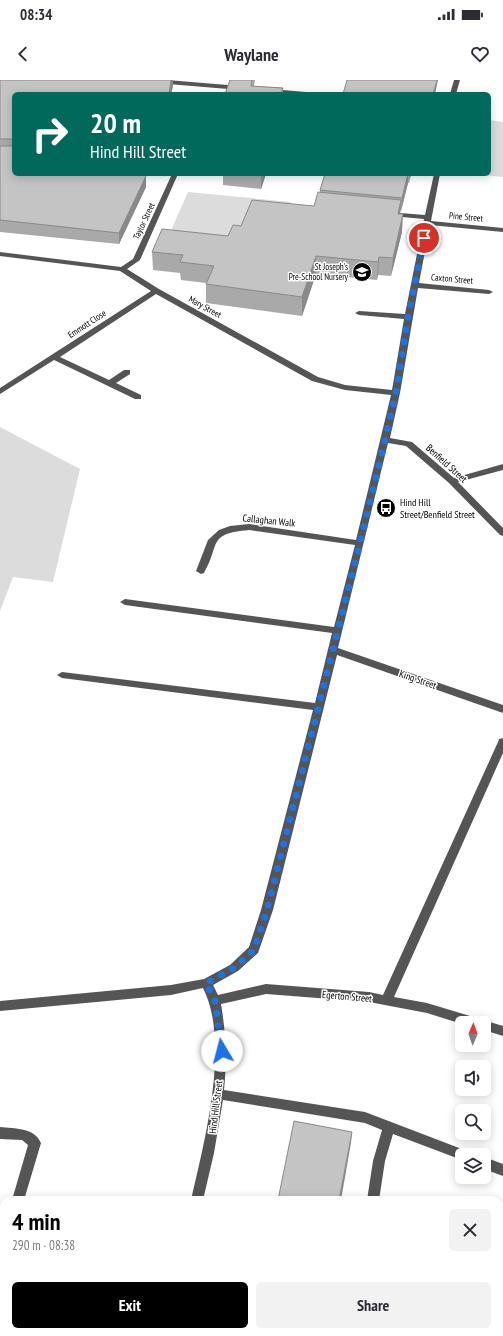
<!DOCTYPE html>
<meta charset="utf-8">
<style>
body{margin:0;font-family:"PT Sans Narrow",sans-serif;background:#f2f2f3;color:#2b2b33;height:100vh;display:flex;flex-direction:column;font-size:15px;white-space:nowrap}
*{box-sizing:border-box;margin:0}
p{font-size:13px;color:#7c7c81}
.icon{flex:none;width:22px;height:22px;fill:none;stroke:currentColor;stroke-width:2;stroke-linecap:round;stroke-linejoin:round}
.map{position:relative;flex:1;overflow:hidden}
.drawer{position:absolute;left:0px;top:1116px;width:503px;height:140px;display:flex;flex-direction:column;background:#fff;border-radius:12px 12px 0 0;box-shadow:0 2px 10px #0003}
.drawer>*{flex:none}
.hud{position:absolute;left:12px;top:12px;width:479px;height:84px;border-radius:6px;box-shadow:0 2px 10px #0003;background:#00695c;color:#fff;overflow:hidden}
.needle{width:26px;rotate:2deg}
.tools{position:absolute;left:455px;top:936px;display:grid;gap:8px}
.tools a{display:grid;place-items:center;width:36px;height:36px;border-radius:6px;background:#fff;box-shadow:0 2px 10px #0003;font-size:20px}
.pin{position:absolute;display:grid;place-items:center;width:34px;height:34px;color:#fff;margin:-17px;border:2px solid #fff;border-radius:50%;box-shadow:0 1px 4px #0007}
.me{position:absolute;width:44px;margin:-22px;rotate:352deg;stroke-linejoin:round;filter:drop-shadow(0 0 3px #0008)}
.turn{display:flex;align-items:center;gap:14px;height:84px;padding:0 12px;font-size:18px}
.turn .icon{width:52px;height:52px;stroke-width:2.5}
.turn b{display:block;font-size:28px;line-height:34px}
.round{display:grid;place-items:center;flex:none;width:42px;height:42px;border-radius:6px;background:#f2f2f3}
.head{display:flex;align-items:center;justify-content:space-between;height:68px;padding:0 12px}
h1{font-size:24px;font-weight:600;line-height:30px;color:#000}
.button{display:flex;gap:8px;margin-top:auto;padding:8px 12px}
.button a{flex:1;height:46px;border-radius:6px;background:#000;color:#fff;font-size:16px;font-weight:600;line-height:46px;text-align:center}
.button a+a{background:#f2f2f3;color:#2b2b33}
.status{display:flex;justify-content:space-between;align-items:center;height:28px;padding:0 20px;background:#fff;direction:ltr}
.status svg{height:11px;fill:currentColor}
header{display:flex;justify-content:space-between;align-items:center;height:52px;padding:0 12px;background:#fff;font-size:18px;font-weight:600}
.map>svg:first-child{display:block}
.green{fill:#dcdcdc}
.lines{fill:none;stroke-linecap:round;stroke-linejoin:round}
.minor{fill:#555;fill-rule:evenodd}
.wall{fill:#a9a9a9}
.shaded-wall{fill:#898989}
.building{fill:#c4c4c4;stroke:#898989}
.route{stroke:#1a73e8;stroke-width:7;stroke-dasharray:0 12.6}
.labels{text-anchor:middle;stroke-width:3;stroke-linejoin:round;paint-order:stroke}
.far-street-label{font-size:9px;fill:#000;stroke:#fff}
.far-poi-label{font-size:9px;fill:#000;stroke:#fff;text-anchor:end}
.street-label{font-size:10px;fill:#000;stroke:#fff}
.poi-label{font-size:10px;fill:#000;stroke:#fff;text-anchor:start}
</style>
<div class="status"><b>08:34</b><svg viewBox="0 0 49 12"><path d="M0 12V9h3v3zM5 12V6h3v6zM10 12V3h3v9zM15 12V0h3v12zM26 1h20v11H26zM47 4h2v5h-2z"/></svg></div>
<header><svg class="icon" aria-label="back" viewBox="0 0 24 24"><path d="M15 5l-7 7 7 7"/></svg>Waylane<svg class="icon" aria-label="heart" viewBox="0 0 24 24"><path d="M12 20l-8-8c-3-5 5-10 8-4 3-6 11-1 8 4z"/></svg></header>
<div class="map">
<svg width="503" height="1256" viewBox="0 0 503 1256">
<rect width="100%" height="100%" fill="#fff"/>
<path class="green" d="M489,40l14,2v55l-31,-3h17z
M188,112l103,10 -2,6 -52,34 -68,-7z
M0,347l80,42 -27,113 -40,-5 -13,34z"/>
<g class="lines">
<path class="minor" d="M141,0h26l73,6 3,2 -3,2 -96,-8z
M454,0h6l-4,14h-6z
M270,9l36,3 3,2 -41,-2v-2z
M172,94h6l-38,86 -13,9 32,20 159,88 27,8 47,5 12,-71 -45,-4 -4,-2 4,-2 46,3 19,-95 -33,-3 -4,-2 1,-2 37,3 9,-41h6l-9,47 72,7v4l-73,-7 -11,58 70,7 4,2 -4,2 -71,-6 -18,105 -10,45 22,4 42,36 49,-14v6l-45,12 45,46v8l-3,-1 -51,-52 -43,-37 -18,-3 -50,205 165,57v8l-166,-58 -64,255 -15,43 -20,18 -25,14 5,10 48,-11 103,8 14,3 115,-253 1,-3 4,-1v15l-109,244 33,6 76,23v10l-19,-6v-7l-22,1 -35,-11 -58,-11 -103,-8 -45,10c5,29 6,57 3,86l141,22 102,39 2,4h-7v5l-69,-26 -8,27 -6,39h-12l6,-39 9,-31 -17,-7 -142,-23 -9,53 -11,47h-12c13,-57 40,-157 12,-212l-32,7 -171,16v-10l171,-16 33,-6 26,-14 19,-18 12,-37 52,-200 -251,-32 -5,-3 5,-3 253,31 17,-70 -207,-28 -5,-3 5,-3 209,28 21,-82 -106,-15c-43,4 -28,14 -45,43l-3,1 -5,-3 12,-31 11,-10 11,-4 19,-2 107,16 35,-145 -46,-5 -33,-9 -156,-87 -96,63 49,23 15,-10h6v4l-14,9 25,12v4h-6l-81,-39 -54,34v-6l151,-97 -31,-20 -120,-15v-4l121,15 12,-8z
M0,1047c15,2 34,0 41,16l-17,57h-12l16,-55 -6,-5 -22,-1z
M484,1077l19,7v12l-19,-7z
M4,1160v24l-4,1v-24z
M159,1252h14l-1,4h-14z
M343,1252h14l-1,4h-14z"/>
</g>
<path class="wall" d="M0,0l173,6 -2,8h-157l131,81 1,12 -27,57 -119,-12z
M230,0h25l-1,6 29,2v6h-58z
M223,94h43l-5,15 -38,-4z
M325,94h86l-2,9h-1l-7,28h-1l2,21 -11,44 -13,-1 -1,5 -61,-6 -14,42 -96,-13v-20l-25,-3 -1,-7 -27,-3 -1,-18 76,-16 13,-10 73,-20 6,-14v-2z"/>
<path class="shaded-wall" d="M171,0h2v6l-2,8h-2z
M437,0h1l-3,14h-2z
M261,94h5l-5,15z
M408,94v9l-7,28 1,-13z
M410,94h1l-2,9z
M146,96v11l-27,57v-11z
M401,120l-1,18 -2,-4z
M403,134l-1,18 -11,44 2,-18z
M316,176v18l-14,42v-19z
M379,177l-1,18 -1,5 1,-18z
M352,1052l-1,11 -10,57h-2z"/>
<path class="building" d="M0,0h171l-2,14h-155v46l-1,-1h-13z
M230,0h22l-1,6 32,2 -2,6h-56z
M347,0h90l-3,11 -1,3h-90z
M14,61v33h130l2,2 -27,57 -119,-13v-74h13z
M246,94h15v1z
M325,94h83l-6,24 -82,-8z
M318,112l83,8 -3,14h5l-10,44 -14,-1 -1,5 -62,-6 -14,41 -96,-13 8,-18 -34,-4 3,-7 -31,-3 10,-23 66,7 5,-11 8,1 11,-26 62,6z
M294,1041l58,11 -13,68h-61z
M250,1252h66l-1,4h-65z"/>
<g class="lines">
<path class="route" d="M222,971l-7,-50 -9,-18 28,-15 20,-18 13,-40 93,-367 25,-103 11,-47 12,-76 16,-79"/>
</g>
<defs>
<symbol id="school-disc" viewBox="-11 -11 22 22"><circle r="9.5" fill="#000" stroke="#fff"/><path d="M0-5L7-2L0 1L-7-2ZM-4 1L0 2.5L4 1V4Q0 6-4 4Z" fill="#fff"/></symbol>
<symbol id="bus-disc" viewBox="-11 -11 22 22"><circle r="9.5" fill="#000" stroke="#fff"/><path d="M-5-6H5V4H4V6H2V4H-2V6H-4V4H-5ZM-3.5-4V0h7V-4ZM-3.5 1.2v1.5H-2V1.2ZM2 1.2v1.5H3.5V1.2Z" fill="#fff"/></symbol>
</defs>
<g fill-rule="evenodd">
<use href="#school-disc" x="351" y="181" width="22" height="22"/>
<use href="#bus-disc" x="375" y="417" width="22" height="22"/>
</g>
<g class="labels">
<g class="far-street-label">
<text transform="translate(466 137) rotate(5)" y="3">Pine Street</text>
<text transform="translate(144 141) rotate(-65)" y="3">Taylor Street</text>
<text transform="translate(452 199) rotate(5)" y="3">Caxton Street</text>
<text transform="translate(205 227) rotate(29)" y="3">Mary Street</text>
<text transform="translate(87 244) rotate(-33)" y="3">Emmott Close</text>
</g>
<g class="far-poi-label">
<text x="348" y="190">St Joseph's<tspan x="348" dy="10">Pre-School Nursery</tspan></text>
</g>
<g class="street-label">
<text transform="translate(447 383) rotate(42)" y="4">Benfield Street</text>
<text transform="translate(269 440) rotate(6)" y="4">Callaghan Walk</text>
<text transform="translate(418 599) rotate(19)" y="4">King Street</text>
<text transform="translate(347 916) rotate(5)" y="4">Egerton Street</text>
<text transform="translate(215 1027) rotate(-83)" y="4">Hind Hill Street</text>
</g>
<g class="poi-label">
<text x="400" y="426">Hind Hill<tspan x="400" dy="12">Street/Benfield Street</tspan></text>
</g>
</g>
</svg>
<div class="tools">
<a><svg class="needle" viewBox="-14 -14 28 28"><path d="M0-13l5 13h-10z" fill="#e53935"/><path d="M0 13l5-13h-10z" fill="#7c7c81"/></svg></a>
<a><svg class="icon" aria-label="sound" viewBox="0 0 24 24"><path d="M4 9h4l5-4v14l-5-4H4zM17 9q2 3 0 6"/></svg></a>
<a><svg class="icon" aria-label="search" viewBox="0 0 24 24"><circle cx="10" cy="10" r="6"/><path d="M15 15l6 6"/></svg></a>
<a><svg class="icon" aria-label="layers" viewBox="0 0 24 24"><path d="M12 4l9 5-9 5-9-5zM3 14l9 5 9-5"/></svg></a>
</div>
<div class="pin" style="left:424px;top:158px;background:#d93025"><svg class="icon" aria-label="arrive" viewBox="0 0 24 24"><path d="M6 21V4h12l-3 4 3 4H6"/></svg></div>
<svg class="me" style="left:222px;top:971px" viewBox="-20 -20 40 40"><circle r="19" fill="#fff"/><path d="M0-13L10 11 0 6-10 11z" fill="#1a73e8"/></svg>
<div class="hud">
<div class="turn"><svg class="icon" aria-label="right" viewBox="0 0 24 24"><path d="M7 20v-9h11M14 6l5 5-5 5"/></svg><div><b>20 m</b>Hind Hill Street</div></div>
</div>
<section class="drawer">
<div class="head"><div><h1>4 min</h1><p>290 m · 08:38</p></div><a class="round"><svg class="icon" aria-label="close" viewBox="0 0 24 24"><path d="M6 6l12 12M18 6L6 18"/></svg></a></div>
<div class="button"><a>Exit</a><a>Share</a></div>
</section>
</div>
